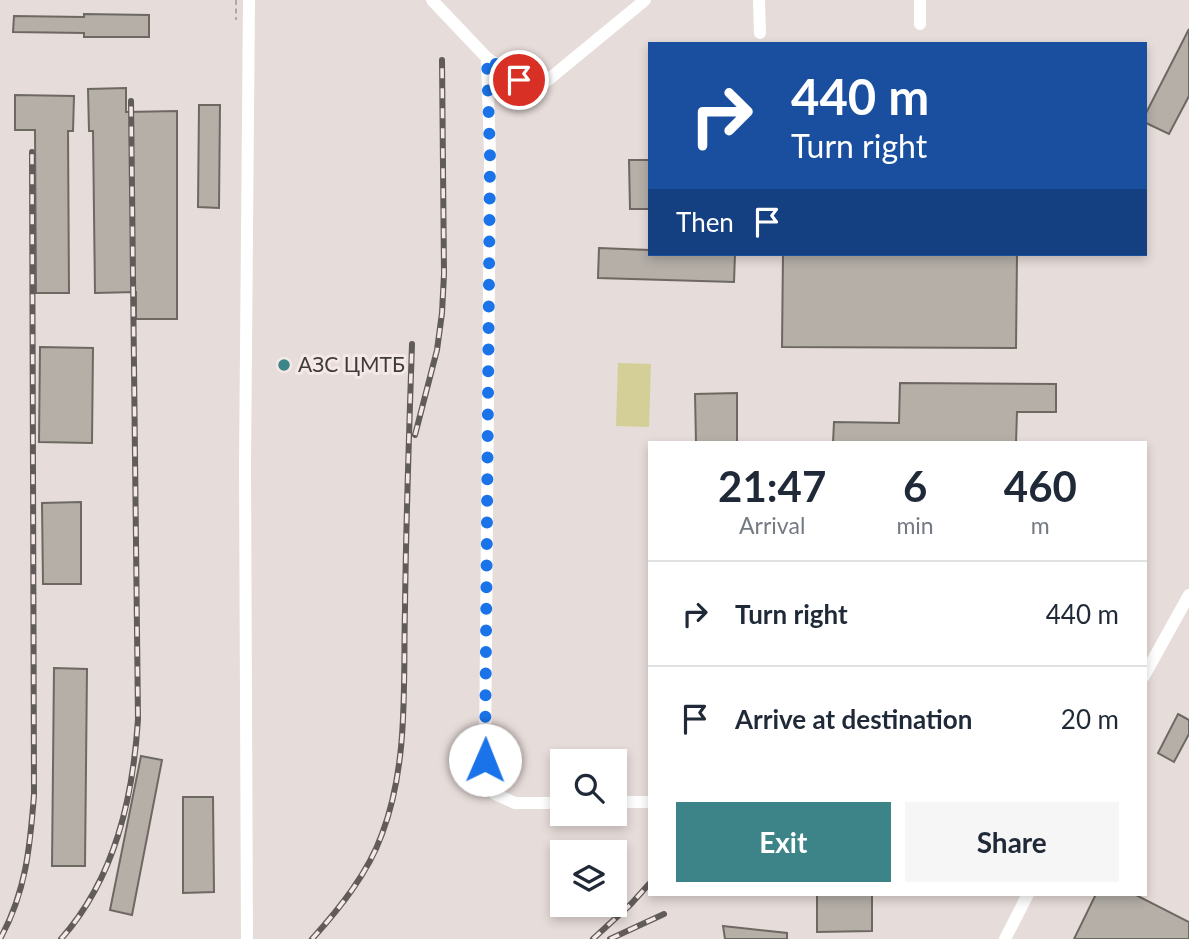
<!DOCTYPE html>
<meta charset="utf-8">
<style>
body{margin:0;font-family:Lato,sans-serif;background:#f6f6f7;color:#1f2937;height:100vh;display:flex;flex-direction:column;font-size:26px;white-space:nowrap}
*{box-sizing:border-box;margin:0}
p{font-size:23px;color:#747a83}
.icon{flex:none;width:38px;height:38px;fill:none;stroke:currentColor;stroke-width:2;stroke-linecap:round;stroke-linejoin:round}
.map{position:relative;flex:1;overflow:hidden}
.sheet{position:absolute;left:648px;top:441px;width:499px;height:455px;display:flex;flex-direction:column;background:#fff;border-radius:0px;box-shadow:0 4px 10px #0003}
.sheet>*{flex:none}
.top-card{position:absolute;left:648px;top:42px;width:499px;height:214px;border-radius:0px;box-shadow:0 4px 10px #0003;background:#1a4fa0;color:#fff;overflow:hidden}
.controls{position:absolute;left:550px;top:749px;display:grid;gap:14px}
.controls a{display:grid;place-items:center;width:77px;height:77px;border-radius:0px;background:#fff;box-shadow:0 4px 10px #0003;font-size:35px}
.pin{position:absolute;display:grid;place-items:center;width:60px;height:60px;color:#fff;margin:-30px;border:4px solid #fff;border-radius:50%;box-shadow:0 2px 7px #0007}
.me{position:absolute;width:77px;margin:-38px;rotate:1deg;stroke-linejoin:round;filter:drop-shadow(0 0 5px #0008)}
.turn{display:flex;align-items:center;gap:24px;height:147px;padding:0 28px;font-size:32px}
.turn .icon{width:91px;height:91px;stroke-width:2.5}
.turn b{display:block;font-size:49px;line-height:60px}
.then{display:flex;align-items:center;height:66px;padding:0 28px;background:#0003;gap:14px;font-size:26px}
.eta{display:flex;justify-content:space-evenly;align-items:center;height:119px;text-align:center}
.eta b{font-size:42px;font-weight:700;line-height:49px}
.primary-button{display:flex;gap:14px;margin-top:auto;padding:14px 28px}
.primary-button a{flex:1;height:80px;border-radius:0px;background:#3c8487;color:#fff;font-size:28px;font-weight:700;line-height:80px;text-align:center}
.primary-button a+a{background:#f6f6f7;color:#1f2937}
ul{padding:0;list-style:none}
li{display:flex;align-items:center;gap:21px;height:105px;padding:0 28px;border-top:2px solid #e0e1e3}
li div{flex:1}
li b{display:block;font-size:26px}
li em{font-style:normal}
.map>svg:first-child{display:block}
.green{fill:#d4ce97}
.building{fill:#b5afa8;stroke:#6e6862;stroke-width:2}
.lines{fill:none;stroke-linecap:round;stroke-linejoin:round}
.path{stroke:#b0a8a6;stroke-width:2;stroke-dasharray:5 3.5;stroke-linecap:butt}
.minor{stroke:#fff;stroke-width:12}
.rail-casing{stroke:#615b5a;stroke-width:6}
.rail{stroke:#f4e9e6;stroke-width:3.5;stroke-dasharray:10;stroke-linecap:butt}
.route{stroke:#1a73e8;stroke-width:12;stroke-dasharray:0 21.6}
.poi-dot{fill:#3c8487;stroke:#f4e9e6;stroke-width:2.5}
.labels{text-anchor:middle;stroke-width:6;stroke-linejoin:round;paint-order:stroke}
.poi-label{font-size:21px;fill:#403c3b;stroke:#f4e9e6;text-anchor:start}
</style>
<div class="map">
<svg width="1189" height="939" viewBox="0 0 1189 939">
<rect width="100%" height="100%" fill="#e6dcd9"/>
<path class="green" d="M618,363l33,1 -2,63 -33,-1z"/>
<path class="building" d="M84,14l65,1v22h-65v-4l-71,-1 1,-16 70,1z
M1189,29v67l-20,38 -25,-12v-5z
M126,88v24l51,-1v208h-41v-27l-41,1 -2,-162h-4l-1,-42z
M15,95l59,1 -1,35h-5l1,162h-33l-1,-163h-20z
M199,105h21l-1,103 -21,-1z
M629,160h20v49h-19z
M599,248l50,2v4h86l-1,28 -136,-4z
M783,254h234l-1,94 -234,-1z
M40,347l53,1 -1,95 -53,-1z
M900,383l156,1v28h-39l-1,31h-183l1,-21 65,1z
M737,393v50h-41l-1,-49z
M81,502v82h-38l-1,-81z
M54,668l33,1 -2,197h-33z
M1178,714l11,6v14l-15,28 -16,-9z
M141,756l21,4 -30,155 -22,-5z
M183,797h30l1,95 -31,1z
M817,894h55v37l-55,1z
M1096,894h38l55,28v17h-115z
M723,926l64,7v6h-62z"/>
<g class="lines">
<path class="path" d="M236,0v20"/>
<path class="minor" d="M432,0l55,58 31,22 25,4 102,-84
M759,0l1,33
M920,24v-24
M487,58l3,99 -5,603 10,34 20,9h47
M1144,676l45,-81
M614,802h35
M247,939l-2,-473 4,-466
M1005,939l23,-45"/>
<defs>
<path id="rail" d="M415,435l22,-85 5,-37 2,-39 -2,-214
M0,939c26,-47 30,-92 34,-144l-2,-643
M61,939c54,-61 72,-141 77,-220l-7,-618
M312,939c28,-31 56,-66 70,-105 27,-71 21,-151 23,-226 1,-88 4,-176 7,-264
M593,939l38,-35 18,-20
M610,939l54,-25"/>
</defs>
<use href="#rail" class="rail-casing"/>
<use href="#rail" class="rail"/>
</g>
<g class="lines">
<path class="route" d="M485,760l5,-603 -3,-99 32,22"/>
</g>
<circle class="poi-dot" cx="284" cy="365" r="7"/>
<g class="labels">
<g class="poi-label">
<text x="298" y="372">АЗС ЦМТБ</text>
</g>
</g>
</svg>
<div class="controls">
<a><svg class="icon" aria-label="search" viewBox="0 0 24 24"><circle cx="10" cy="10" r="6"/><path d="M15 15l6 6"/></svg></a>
<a><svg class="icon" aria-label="layers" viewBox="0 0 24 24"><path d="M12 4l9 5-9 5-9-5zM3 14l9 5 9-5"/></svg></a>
</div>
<div class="pin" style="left:519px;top:80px;background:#d93025"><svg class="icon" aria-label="arrive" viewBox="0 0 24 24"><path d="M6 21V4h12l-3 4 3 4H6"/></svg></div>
<svg class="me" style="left:485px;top:760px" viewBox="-20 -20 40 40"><circle r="19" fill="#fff"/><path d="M0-13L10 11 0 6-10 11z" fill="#1a73e8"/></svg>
<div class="top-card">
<div class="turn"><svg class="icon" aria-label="right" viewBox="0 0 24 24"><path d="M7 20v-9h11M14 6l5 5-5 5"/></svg><div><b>440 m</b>Turn right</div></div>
<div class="then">Then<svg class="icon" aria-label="arrive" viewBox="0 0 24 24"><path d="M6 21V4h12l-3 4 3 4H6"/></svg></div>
</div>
<section class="sheet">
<div class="eta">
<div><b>21:47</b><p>Arrival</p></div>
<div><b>6</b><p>min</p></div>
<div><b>460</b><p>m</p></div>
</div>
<ul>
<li><svg class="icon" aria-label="right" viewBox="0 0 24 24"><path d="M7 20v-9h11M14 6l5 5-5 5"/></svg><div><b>Turn right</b></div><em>440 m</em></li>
<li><svg class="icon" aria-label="arrive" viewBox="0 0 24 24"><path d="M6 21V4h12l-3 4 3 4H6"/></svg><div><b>Arrive at destination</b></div><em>20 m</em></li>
</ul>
<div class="primary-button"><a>Exit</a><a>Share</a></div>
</section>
</div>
